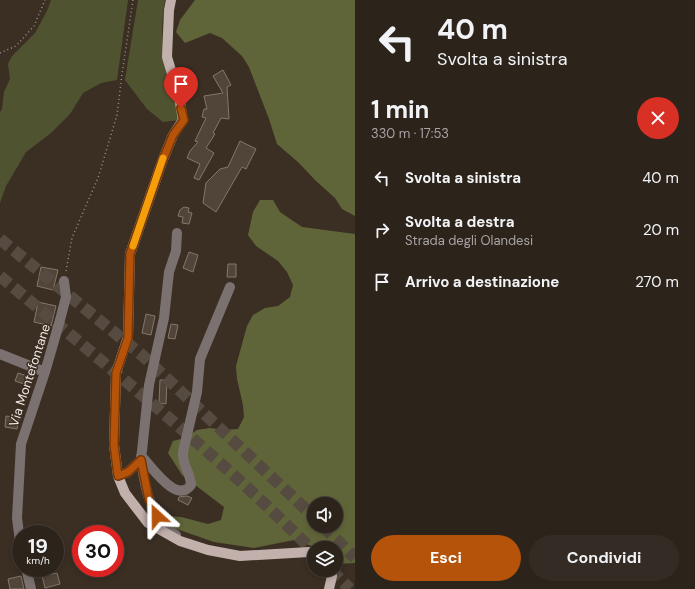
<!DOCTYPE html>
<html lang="it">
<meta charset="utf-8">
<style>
body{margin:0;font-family:"DM Sans",sans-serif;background:#342b24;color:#f1f3f6;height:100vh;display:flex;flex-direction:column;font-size:15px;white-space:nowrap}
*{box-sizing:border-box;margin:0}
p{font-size:13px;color:#a6a4a3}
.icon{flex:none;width:22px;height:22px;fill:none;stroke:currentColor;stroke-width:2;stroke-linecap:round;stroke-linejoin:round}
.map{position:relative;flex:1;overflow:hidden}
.side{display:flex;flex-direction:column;background:#2c231b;width:340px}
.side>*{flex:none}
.guide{background:#2c231b;color:#f1f3f6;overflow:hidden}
.tools{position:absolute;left:307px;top:497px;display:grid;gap:8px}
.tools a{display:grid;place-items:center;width:36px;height:36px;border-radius:50%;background:#2c231b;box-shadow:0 2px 6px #0003,0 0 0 1px #48403a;font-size:20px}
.speed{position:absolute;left:12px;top:525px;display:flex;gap:8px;font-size:20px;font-weight:700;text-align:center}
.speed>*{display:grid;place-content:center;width:52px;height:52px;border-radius:50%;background:#2c231b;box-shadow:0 2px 6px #0003,0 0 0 1px #48403a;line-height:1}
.speed small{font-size:10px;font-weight:400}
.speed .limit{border:6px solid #d22;background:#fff;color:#111}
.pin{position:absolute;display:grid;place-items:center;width:34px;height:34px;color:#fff;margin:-41px -17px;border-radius:50% 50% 50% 0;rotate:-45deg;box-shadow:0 0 4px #0007}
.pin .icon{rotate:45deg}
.me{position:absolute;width:44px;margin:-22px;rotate:336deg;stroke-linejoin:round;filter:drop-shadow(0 0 3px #0008)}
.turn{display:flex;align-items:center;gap:14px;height:84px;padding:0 16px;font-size:18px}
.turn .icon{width:52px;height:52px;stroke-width:2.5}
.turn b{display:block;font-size:28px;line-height:34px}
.round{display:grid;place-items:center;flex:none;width:42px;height:42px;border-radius:21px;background:#342b24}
.summary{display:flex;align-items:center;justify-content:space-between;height:68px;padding:0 16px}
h1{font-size:24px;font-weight:700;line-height:30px}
.cta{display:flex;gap:8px;margin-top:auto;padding:8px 16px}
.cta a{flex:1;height:46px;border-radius:24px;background:#b45309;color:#fff;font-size:16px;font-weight:700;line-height:46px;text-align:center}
.cta a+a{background:#342b24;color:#f1f3f6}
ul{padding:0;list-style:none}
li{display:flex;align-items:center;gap:12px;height:52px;padding:0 16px}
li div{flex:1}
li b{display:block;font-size:15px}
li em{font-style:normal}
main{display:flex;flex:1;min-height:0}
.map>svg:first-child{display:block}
.green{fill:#505330}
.forest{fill:#606539;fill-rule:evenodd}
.building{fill:#514439;stroke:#84766a}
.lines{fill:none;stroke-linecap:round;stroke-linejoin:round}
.highway-tunnel{stroke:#564b40;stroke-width:12;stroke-dasharray:12 6;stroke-linecap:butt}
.path{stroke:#9a9088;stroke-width:1.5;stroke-dasharray:1 3;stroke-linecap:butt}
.minor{stroke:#7a7170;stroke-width:10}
.major{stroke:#c2b0ad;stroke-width:10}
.route-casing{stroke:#753606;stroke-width:10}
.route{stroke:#b45309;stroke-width:7}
.slow{stroke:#f59e0b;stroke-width:7}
.labels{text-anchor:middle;stroke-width:3;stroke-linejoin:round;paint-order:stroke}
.street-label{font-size:13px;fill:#f0e8e2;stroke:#3b2f24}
</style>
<main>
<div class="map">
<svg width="355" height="589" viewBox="0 0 355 589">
<rect width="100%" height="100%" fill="#3b2f24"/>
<path class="green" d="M51,0h77l-11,80 -16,3 -18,10 -13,21 -19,19 -25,19 -20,34 -6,17v-91l2,-3 2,-17 6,-13 -2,-15 4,-8 23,-23 12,-22z
M138,0h27c-8,46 3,76 15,120l-17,2 -16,-13 -22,-29z"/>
<path class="forest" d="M195,0h160v216l-13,-7 -7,-11 -19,-17 -18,-19 -21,-18 -8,-25 -20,-52 -7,-11 -20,-18 -12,-5 -25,10 -9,-11 4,-12z
M260,200h13l7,12 22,15 53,7v329l-19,1v-16h-18l-24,-8 -40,8 -40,-6 -43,-15 -3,-11 13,1 27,7 13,-4 3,-13 -42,-32 -14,-22 5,-12 12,-3 12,-8 13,-2 14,2 14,-1 6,-12 -1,-12 -6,-26 -1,-13 11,-40 6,-11 12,-7 13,-2 12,-9 3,-12 -6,-13 -9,-11 -22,-15 -8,-11 5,-23zM314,504h22v22h-22z"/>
<path class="building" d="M223,70l8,15 -4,2 2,32 -8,-1 -8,15 2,1 -9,14 8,5 -15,27 -5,-2 6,-14 -13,-6 3,-7 8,-9 -3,-1 11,-23 -4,-1 2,-8h3l-3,-13 19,-3 -10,-17z
M240,141l16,8 -10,20 -4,-2 -26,45 -13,-9 3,-20 14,-14 8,-2z
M184,207l5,1 -1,4 4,1 -3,11 -7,-1 1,-6 -5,-1 2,-6z
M189,252l9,3 -5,17 -10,-4z
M228,264h8v13h-9z
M41,267l17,3 -5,20 -16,-4z
M38,302l18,4 -5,20 -17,-4z
M146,314l9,2 -4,19 -9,-2z
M171,324l7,1 -3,14 -7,-1z
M18,373l12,4 -3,8 -12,-4z
M160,380h7l-1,24 -7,-1z
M6,416l13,2 -2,11 -12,-2z
M187,496l5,2 -4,7 -10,-5 1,-3z
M57,573l3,11 -15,4 -3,-12z
M21,576l3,13h-14l-2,-10z"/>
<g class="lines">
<path class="highway-tunnel" d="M0,239l143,117 171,161
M0,276c107,90 216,177 314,276
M323,526l32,32
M331,570l19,19"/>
<path class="path" d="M0,53l16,-7 18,-20 11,-26
M66,271l6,-33 26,-60 19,-63 5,-41 11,-74"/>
<path class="minor" d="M0,354l45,18
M141,456c10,9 35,49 50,29 -1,-15 -9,-18 -8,-33l14,-60 3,-33 30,-72
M141,460c4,28 9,59 35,75
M118,476l10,-4 13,-12 8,-75 15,-67 5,-46 7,-21 1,-18
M21,549l-4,-31 4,-74 24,-72 15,-52 6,-23 -2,-16
M26,568l5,21"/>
<path class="major" d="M171,0l-2,10 -2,47 12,40 4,23 -10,15 -11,27 -32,92 -2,83 -12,36 -2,72 4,31 7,17 23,30 32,18 28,9 32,6 69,-4 5,2
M328,570l4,6 -3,13"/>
</g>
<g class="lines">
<defs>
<path id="route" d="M157,516l-8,-16 -8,-40 -13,12 -10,4 -4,-31 2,-72 12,-35 2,-84 32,-92 11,-27 11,-15 -3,-12"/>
</defs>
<use href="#route" class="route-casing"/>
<use href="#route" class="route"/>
<path class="slow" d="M133,246l30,-88"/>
</g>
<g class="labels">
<g class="street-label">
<text transform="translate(29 375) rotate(-72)" y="5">Via Montefontane</text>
</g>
</g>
</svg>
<div class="tools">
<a><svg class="icon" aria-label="sound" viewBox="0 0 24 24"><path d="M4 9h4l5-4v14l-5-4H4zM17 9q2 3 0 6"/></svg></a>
<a><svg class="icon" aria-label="layers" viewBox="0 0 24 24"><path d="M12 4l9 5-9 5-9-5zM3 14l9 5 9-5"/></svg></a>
</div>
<div class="speed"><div>19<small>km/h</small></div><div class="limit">30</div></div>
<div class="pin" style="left:181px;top:108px;background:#d93025"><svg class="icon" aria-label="arrive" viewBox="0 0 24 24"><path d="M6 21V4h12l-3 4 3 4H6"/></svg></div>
<svg class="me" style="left:157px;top:516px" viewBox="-20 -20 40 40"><path d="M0-17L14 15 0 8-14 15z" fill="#b45309" stroke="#fff" stroke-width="4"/></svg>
</div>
<section class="side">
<div class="guide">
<div class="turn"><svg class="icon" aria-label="left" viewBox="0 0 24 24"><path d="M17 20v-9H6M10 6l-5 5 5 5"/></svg><div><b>40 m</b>Svolta a sinistra</div></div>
</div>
<div class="summary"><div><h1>1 min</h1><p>330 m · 17:53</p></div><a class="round" style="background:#d93025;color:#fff"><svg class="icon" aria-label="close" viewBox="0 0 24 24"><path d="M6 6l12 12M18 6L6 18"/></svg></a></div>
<ul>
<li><svg class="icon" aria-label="left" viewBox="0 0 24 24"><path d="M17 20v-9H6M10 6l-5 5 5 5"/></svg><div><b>Svolta a sinistra</b></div><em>40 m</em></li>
<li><svg class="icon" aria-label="right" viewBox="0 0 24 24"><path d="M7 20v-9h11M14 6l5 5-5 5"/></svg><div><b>Svolta a destra</b><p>Strada degli Olandesi</p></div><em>20 m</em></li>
<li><svg class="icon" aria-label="arrive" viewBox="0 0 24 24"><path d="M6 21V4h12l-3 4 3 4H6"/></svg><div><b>Arrivo a destinazione</b></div><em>270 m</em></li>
</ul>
<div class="cta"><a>Esci</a><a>Condividi</a></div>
</section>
</main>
